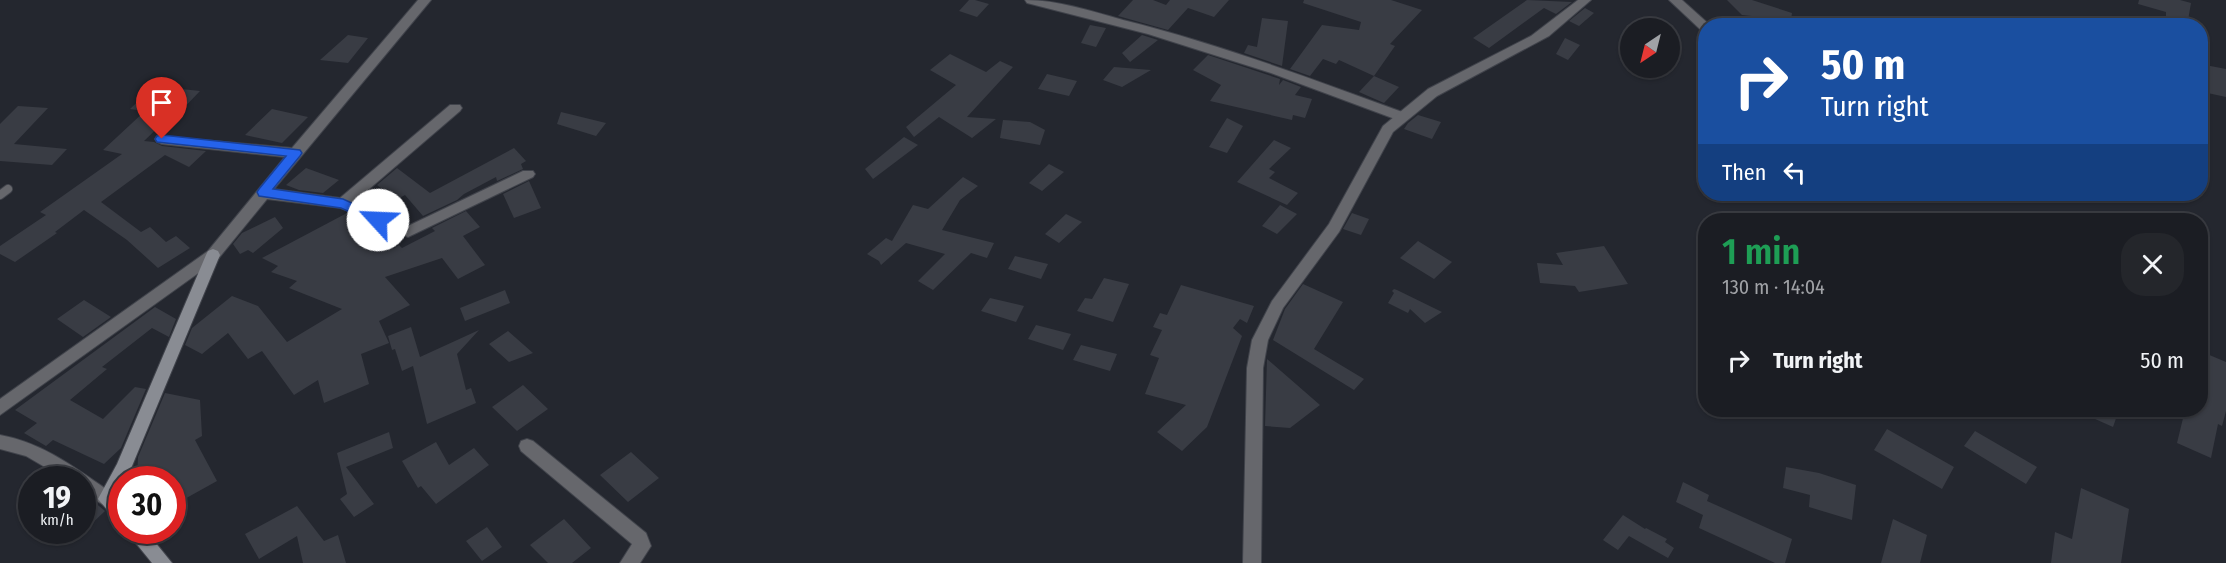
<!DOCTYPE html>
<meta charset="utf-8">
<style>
body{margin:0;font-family:"Fira Sans Condensed",sans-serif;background:#24262b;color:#f1f3f6;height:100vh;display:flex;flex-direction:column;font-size:22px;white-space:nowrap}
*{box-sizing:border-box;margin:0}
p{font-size:20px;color:#a0a2a6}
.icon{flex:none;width:33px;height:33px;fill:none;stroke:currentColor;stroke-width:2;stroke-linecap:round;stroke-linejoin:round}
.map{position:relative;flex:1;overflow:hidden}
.panel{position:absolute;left:1698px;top:213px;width:510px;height:204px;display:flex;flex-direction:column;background:#1b1d23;border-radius:24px;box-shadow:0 2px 4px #0004,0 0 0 2px #393b41}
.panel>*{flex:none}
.top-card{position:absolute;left:1698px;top:18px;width:510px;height:183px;border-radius:24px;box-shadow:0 2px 4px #0004,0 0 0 2px #393b41;background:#1a4fa0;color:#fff;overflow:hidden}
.needle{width:39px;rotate:215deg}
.controls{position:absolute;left:1620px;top:18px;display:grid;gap:12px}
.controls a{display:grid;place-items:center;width:60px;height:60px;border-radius:50%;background:#1b1d23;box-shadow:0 2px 4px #0004,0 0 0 2px #393b41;font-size:30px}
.speed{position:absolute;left:18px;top:466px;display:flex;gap:12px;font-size:30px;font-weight:700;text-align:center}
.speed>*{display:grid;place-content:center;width:78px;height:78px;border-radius:50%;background:#1b1d23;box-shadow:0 2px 4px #0004,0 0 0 2px #393b41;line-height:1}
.speed small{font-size:15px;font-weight:400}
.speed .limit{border:9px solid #d22;background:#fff;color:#111}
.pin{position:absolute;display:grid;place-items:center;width:51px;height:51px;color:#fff;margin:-62px -26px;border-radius:50% 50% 50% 0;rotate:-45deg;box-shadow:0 0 6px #0007}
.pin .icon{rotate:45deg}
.me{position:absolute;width:66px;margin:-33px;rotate:295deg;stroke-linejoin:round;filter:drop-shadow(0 0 4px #0008)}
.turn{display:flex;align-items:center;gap:21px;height:126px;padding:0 24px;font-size:27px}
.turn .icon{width:78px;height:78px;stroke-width:2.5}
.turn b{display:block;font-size:42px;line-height:51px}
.then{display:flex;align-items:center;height:57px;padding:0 24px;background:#0003;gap:12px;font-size:22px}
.round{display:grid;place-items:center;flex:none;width:63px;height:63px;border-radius:24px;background:#24262b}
.headline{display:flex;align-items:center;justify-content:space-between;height:102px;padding:0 24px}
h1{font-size:36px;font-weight:600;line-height:45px;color:#1e9e55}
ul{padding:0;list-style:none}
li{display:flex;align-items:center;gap:18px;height:90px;padding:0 24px}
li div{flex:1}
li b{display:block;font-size:22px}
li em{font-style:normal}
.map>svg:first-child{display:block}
.building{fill:#393c44}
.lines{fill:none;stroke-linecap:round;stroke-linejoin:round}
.service-casing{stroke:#40434b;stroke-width:10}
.minor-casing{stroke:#40434b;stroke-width:2}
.tertiary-casing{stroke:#40434b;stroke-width:2}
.secondary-casing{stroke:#40434b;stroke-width:2}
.service{stroke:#66676c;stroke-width:8}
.minor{fill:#66676c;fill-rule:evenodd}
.tertiary{fill:#66676c;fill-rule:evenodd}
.secondary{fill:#898c93;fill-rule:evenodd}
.route{fill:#2563eb;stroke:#184099;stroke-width:1.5}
</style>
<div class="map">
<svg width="2226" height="563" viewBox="0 0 2226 563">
<rect width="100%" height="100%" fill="#24272f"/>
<path class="building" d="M969,0h6l14,4 -12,13 -18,-6z
M1133,0h20l13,5 4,-5h59l-15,17 -26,-9 -20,22 -50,-14z
M1304,0h87l31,10 -32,34 5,2 -21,30 25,11 -15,16 -25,-11 15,-16 -35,-16 -3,4 -13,-5 -13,17 -20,-7 32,-44 37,5 2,-8 -58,-19z
M1527,0l45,2 -16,12 -12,-6 -55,40 -16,-10z
M1727,0h25l40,13 -1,7 -49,-5z
M2139,0h41l11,3 -4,23h-21v-14l-28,-8z
M1585,8l9,5 -15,13 -10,-5z
M1262,18l26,3 -6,45 -38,-13 4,-8 9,2z
M1090,25l16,3 -10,19 -15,-4z
M348,35l20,3 -20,25 -28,-3z
M1142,35l16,5 -28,22 -8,-9z
M1565,38l15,7 -12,15 -12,-6z
M950,54l36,18 14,-11 13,6 -46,50 29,2 -24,19 -33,-21 -25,20 -8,-10 50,-42 -26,-15z
M1208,55l72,24 -1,6 4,-5 18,7 -6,8 17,4 -7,19 -12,-3 -1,5 -82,-19 11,-16 -28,-15z
M2200,64l26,5v28l-23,-5z
M1114,67l37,3 -29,17 -19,-7z
M1047,74l30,7 -8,15 -31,-7z
M154,86l46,5 -23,24 -5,-1 -28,27 10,1 8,4 44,5 -17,16 -24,-12 -64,47 40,30 9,-5 16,15 10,-6 14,12 -32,20 -31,-28 -43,-30 -29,22 2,1 -42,29 -15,-8v-8l46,-31 -6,-3 82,-58 -19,-4 42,-39 -15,-2z
M18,106l30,2 -34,36 53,5 -15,16 -52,-4v-37z
M272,109l36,8 -26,26 -37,-8z
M561,112l45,11 -10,13 -39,-12z
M1418,115l23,7 -9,17 -28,-10 4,-6z
M1227,118l16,8 -16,27 -18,-6z
M1003,120l27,2 15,8 -5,15 -40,-7z
M904,137l14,8 -45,34 -8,-10z
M1274,140l17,8 -22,21 6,3 -6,6 29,15 -11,12 -50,-23z
M514,148l12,13 -5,3 2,5 -26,12 -1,-4 -32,17 -7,6 -34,16 -18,-21 -9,5 -19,-15 20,-17 33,25z
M1049,164l15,8 -22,19 -13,-8z
M306,168l33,12 -16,13 -24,-3 -13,-5z
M963,177l15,9 -18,14 -18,30 52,13 -7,15 -16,-5 -38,37 -15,-9 27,-27 -39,-11 -25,22 -2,-4 -12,-7 19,-16 6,3 21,-36 15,4z
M529,181l12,27 -27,10 -11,-24z
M1280,205l17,9 -20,20 -15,-8z
M466,211l14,16 -17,9 22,29 -27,14 -16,-21 -57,19 25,28 -31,16 10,22 -28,11 8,30 -45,19 -6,-23 -24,15 -32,-44 -14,8 -20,-26 -26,21 -17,-9 7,-17 40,-32 26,10 29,36 55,-33 -53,-21 8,-7 -26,-9 7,-6 -16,-8 85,-45 9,4 8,9 7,-3 4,2 18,24 6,-4 3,3 33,-17 -3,-3z
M1352,213l17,6 -8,16 -18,-6z
M1066,214l16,8 -23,21 -14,-9z
M275,217l8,11 -30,25 -5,-3 -8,4 -7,-10 9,-11z
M1418,241l34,21 -18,17 -34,-21z
M1604,246l24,38 -49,8 -4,-6 -35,-3 -3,-20 26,2 -7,-12z
M1015,256l33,8 -7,15 -33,-10z
M1104,278l25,6 -16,38 -36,-11 8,-13 7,1z
M1303,284l40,18 -29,47 50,30 -10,11 -81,-50 12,-31z
M1181,285l73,21 -7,17 -7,-4 -7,9 9,8 -35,91 -25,24 -25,-19 29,-27 -41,-11 14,-36 -9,-3 12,-25 -9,-3 7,-14 7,2z
M1394,289l3,1 45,22 -17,11 -15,-14 -2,4 -20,-10 6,-10 -2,-2z
M505,290l5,13 -45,18 -5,-13z
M990,298l34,8 -8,16 -35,-11z
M84,300l27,17 -28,20 -26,-18z
M155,307l21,12 -7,18 -17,-9 -50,39 5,2 -37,31 33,19 32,-32 11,2 -25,59 -17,16 -51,-24 -7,6 -22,-13 13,-10 -22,-13z
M1036,325l35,9 -8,16 -35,-11z
M411,327l9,30 59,-27 -22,24 9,36 5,-2 5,15 -49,21 -14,-58 -11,5 -7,-22 -3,1 -4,-14z
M508,331l25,22 -24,9 -20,-18z
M1081,345l36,9 -7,17 -37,-11z
M2200,351l26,11v49l-4,15 -4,-2 -7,34 -34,-15 8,-33h15z
M1267,359l53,46 -30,23 -25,-2z
M523,385l25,24 -31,22 -25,-24z
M165,393l35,7 2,36 -7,4 22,41 -45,25v-26h-35l1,-23z
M2075,410h44l-6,17z
M1887,429l67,38 -12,22 -68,-39z
M1975,431l62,36 -11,17 -62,-38z
M389,432l4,16 -47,19 28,37 -20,13 -14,-18 7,-5 -10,-41z
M436,442l13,23 25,-17 15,17 -53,39 -15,-18 -3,2 -16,-27z
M631,452l28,26 -31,24 -28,-27z
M1786,467l33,6 37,12 -4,35 -43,-13 1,-12 -27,-7z
M1683,482l26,13 -2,6 85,38 -7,24h-10l-76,-35 4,-13 -27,-13z
M2081,488l48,21 -8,54h-70l4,-31 17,7z
M93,501l12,10 -23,22v-23z
M297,506l27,35 14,-6 8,28h-43l-6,-27 -38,23 -14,-25z
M1623,515l22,14 1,-1 21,11 -2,3 9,6 -6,10 -39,-22 -11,14 -15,-10z
M564,519l27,29 -19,15h-24l-18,-18z
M1893,519l34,16 -7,28h-39z
M487,527l15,20 -20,14 -16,-20z"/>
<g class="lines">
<defs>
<path id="service" d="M0,195l8,-6"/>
<path id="minor" d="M418,0h13l-157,189 66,9 110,-93h10l2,3 -2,3 -106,91 54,24 115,-55h10l2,3 -2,3 -125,60 -67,-29 -74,-9 -49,60 -218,156v-16l208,-148 77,-94 -123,-13 -5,-2 -2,-3 2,-3 135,12z
M1025,0c33,0 66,11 98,20 96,24 189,59 282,93l2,3 -2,3h-10l-124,-46 -123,-39 -121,-31z
M1669,0h13l29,26h-5v6l-4,-1z
M0,435c44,8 77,34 113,59l3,5 -3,5 -6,3 -25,-15v-12h-15l-41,-24 -26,-7z
M527,439l6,2 113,92 5,13 -11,17h-20l12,-19 -111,-93 -2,-5 2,-5z"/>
<path id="tertiary" d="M1578,0h13l-42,36 -112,60 -44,36 -54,100 -56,76 -15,32 -5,28 -2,195h-18l4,-195 5,-28 20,-39 57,-77 54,-98 45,-37 103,-53z"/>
<path id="secondary" d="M213,249l5,2 2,4 -88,211 -7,14h-3v8l-5,9 5,6v20l-6,-3 -18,-21 19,-35 89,-209 2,-4z
M126,531h20l26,32h-20z"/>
</defs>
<use href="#service" class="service-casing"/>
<use href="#minor" class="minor-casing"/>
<use href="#tertiary" class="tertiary-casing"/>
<use href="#secondary" class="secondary-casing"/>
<use href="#service" class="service"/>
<use href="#minor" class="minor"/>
<use href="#tertiary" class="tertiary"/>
<use href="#secondary" class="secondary"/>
</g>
<path class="route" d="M162,135l138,15 2,3 -2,3 -27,33 70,10 40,18 2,3 -7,5 -37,-17 -82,-12 -2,-4 2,-3 27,-33 -129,-14 -2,-3 2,-3z"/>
</svg>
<div class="controls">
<a><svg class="needle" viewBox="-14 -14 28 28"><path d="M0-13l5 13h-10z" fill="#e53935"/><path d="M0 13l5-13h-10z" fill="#a0a2a6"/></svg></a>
</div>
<div class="speed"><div>19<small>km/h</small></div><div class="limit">30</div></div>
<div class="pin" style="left:162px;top:139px;background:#d93025"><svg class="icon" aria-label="arrive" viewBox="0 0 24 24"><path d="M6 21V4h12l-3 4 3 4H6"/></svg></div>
<svg class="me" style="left:378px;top:220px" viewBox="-20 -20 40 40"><circle r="19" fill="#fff"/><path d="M0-13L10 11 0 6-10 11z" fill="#2563eb"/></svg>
<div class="top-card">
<div class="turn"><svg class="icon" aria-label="right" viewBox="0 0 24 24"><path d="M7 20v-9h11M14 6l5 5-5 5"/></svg><div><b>50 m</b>Turn right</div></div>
<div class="then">Then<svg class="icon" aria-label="left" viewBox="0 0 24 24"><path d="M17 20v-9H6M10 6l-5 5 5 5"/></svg></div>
</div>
<section class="panel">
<div class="headline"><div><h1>1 min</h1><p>130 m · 14:04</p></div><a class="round"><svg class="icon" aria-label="close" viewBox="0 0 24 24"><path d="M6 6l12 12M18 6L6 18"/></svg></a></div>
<ul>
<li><svg class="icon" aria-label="right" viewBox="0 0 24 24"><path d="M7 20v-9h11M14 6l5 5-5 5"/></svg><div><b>Turn right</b></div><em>50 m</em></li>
</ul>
</section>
</div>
